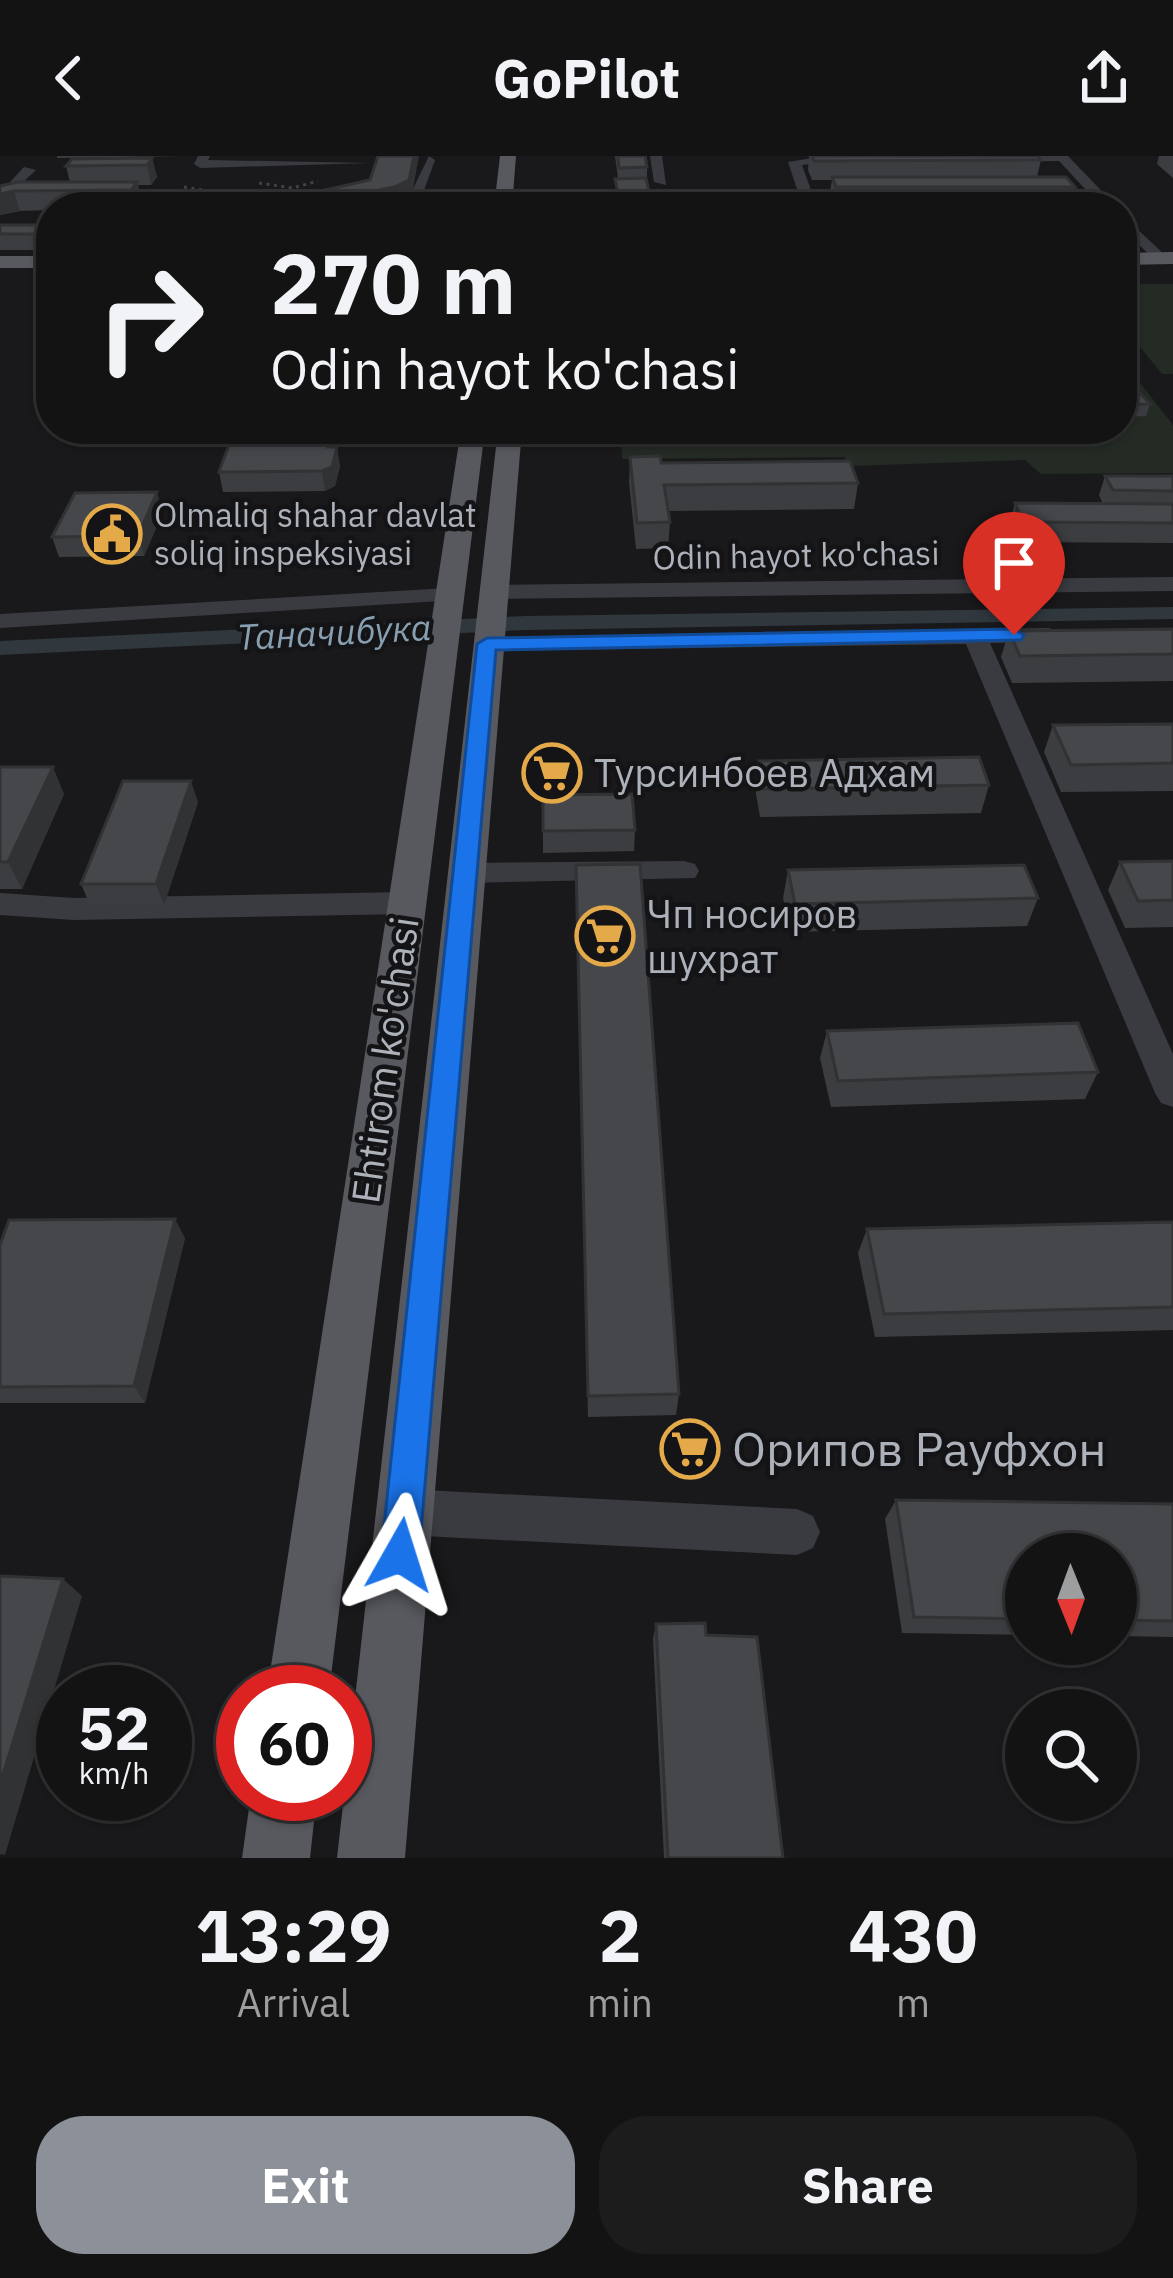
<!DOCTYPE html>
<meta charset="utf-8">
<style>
body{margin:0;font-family:"IBM Plex Sans",sans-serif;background:#1c1c1d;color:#f1f3f6;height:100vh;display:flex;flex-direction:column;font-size:45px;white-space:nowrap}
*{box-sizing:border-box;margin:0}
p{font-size:39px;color:#9d9ea0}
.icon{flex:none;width:66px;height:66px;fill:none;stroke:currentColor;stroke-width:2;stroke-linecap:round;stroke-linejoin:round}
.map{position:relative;height:1702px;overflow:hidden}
.drawer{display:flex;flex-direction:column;background:#131314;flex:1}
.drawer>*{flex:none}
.top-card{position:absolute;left:36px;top:36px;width:1101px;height:252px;border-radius:48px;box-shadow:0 3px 9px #0004,0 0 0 3px #323234;background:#131314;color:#f1f3f6;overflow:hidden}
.needle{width:78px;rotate:179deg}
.fabs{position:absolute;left:1005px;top:1377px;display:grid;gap:24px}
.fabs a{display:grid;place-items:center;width:132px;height:132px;border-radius:50%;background:#131314;box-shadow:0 3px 9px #0004,0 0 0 3px #323234;font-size:60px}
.speed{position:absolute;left:36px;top:1509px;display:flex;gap:24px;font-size:60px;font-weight:700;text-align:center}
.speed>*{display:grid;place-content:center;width:156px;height:156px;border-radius:50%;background:#131314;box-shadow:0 3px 9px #0004,0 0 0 3px #323234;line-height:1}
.speed small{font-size:30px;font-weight:400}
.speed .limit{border:18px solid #d22;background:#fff;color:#111}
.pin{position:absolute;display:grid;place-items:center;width:102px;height:102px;color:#fff;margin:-123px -51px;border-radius:50% 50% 50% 0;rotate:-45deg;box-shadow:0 0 12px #0007}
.pin .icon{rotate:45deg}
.me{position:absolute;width:132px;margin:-66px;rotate:6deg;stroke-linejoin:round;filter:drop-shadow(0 0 9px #0008)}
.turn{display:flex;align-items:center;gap:42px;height:252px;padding:0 36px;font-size:54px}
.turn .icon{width:156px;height:156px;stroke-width:2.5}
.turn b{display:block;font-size:84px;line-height:102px}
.eta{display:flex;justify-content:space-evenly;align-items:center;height:204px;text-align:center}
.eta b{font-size:72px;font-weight:800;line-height:84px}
.button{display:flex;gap:24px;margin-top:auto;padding:24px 36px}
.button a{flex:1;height:138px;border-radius:48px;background:#8c9099;color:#fff;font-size:48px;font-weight:800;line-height:138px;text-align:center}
.button a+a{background:#1c1c1d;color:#f1f3f6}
header{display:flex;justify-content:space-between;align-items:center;height:156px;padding:0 36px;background:#131314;font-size:54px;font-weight:800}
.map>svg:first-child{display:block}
.green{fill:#232b24}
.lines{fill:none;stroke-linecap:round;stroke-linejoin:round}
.canal{fill:#30383e;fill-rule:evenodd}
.path{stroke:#404247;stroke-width:3;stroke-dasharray:3 4.5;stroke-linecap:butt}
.minor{fill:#3a3b40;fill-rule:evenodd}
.major{fill:#57595e;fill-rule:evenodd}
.wall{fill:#3c3d40}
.shaded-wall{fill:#313234}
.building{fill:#46474b;stroke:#313234;stroke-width:3}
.route{fill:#1a73e8;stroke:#114b97;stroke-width:3}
.labels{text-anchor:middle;stroke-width:9;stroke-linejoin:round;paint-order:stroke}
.far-poi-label{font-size:33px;fill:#adb1ba;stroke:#141416;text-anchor:start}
.far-street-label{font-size:33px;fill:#adb1ba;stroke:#141416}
.far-water-label{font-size:36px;font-style:italic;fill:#879fb1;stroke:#141416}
.poi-label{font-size:39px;fill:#adb1ba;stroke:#141416;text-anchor:start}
.street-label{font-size:39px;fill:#adb1ba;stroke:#141416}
.near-poi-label{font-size:48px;fill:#adb1ba;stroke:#141416;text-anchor:start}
</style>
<header><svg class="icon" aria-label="back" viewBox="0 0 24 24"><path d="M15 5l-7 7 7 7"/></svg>GoPilot<svg class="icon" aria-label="share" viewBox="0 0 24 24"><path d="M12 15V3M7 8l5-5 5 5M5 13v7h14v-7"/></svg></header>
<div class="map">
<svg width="1173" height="1702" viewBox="0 0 1173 1702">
<rect width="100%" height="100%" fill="#19191b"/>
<path class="green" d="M1122,128h51v90h-11l-40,-49z
M1122,204l51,65v48l-132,1 -16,-14 -174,6 -7,-9 -222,2 -1,-30h501z"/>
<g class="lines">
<path class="canal" d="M1173,451v12l-647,11 -526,25v-14l526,-25z"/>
<path class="path" d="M259,27l34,5 10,12
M184,31l52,8
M245,38l22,3 -13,8 -24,-3z
M267,39l51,-14
M182,44h50
M266,44h20
M182,49l20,2"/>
<path class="minor" d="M198,0h12l-2,4 162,3 -170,5 -6,-4z
M429,0l6,4 -17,47h-14z
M650,0h12l4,29 -12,-3z
M824,0l32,2 -54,7 15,42h-14l-15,-45z
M992,0h76l49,51h-15l-43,-46 -62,1z
M24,11l12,3 -36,34v-11z
M98,40h66l7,4 -78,3z
M1122,59l43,40v6h-10l-33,-34z
M1173,421v14l-681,8 -12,-7 12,-7z
M449,432l12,7 -4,5 -457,28v-14z
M975,473l74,-1 12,7 -12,7 -59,1 183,411v53l-12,-4 -6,-10 -189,-449 -479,7 -12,-7 12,-7z
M684,705l11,3 4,7 -4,7 -230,5 -15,-10 15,-10z
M406,736l15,11 -15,11 -332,6 -74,-5v-22l74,5z
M404,1333l393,20 16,7 7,16 -7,16 -16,7 -393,-20 -16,-7 -7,-16 7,-16z"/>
<path class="major" d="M500,0h16l-4,51h-18z
M1173,96v12l-51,1v-12z
M0,100h51v12h-51z
M461,273h24l-156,1263h-62z
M498,273h24l-117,1429h-68z
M251,1638h66l-7,64h-68z"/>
</g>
<path class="wall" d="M57,0h126l-126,2z
M615,0h30l2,11v17l5,22 2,1h-37l-2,-28 3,-1z
M809,0h229l3,4 -4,17 38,10 -5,20h-236l-5,-10 3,-17h-20l-4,-10z
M1159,0h14v22l-16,-14z
M152,2l5,19 -6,8h-13l4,17 -4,5h-87v3l-31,1 -20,4v-29l70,-4 -4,-16z
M0,69h51v25h-51z
M1122,158l12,16 -4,12h-8z
M1122,232l28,16 -4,12 -24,1z
M329,285l11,25 -5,20 -10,5 -102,1 -4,-20z
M630,301l31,6 197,20 -4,26 -186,2 2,11 -2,26 -32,1 -7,-67z
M1105,320h68v67l-155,-1 -9,-19 6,-20 88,1 -4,-9z
M163,356l-19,44 -85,1 -7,-20z
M1173,473v52l-161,2 -11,-26 8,-26z
M1173,568v67l-112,1 -17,-40 9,-27z
M759,605l230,24 -8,28 -221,4 -5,-29z
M0,611l64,27 -42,95h-22z
M543,639l92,35 -1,21 -91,2z
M198,646l-34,103h-74l-9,-21z
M1173,705v66l-48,1 -17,-38 12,-28z
M576,709l103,529 -3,21 -88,2z
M788,714l250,28 -11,28 -237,6 -7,-34z
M827,875l271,41 -13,27 -254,8 -11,-49z
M1173,1066v108l-298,7 -17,-84 9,-24z
M185,1082l-40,165h-145v-158z
M896,1344l277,4v133l-57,-1v-82h-90v81l-124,-2 -17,-114z
M656,1468l50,11 77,223h-119l-11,-219z"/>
<path class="shaded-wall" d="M414,0h5l-8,44 -14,7h-97l109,-27z
M152,2l5,19 -6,8 -4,-20z
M137,26l5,20 -4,5h-3l-4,-17z
M14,35l6,20 -20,4v-21z
M337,291l3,19 -5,20 -10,5 -3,-20z
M157,336l6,20 -19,44 -6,-20z
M53,611l11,27 -42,95 -14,-27z
M191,625l7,21 -34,103 -8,-21z
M175,1063l10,19 -40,165 -11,-17z
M63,1423l19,17 -77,259 -5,-1v-70z"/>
<path class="building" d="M378,0h36l-5,24 -15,7 -94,20h-52l122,-27z
M618,0h27l2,11 -28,1z
M812,0h226l3,4 -227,1z
M152,2l-5,7 -81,1 6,-7z
M832,21h234l9,10h-239z
M646,22l6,28 2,1h-33l-6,-28z
M18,26h119l-6,8 -117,1 -14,3v-8z
M777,40h27l5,11h-27z
M0,69h51v4l-4,5h-47z
M1122,158l12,16h-12z
M1134,231l16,17 -28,1v-17z
M329,285l-1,6h9l-5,20 -10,4 -103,1 11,-30z
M660,300l1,7 189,-2 8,22 -194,2 6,37 -33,1 -7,-66z
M1105,320h68v15l-60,-1z
M157,336l-19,44 -86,1 23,-44z
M1015,347l158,1v19l-150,-1z
M1173,473v25l-153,2 -11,-25z
M1173,568v39l-102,2 -18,-40z
M979,601l10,28 -225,4 -5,-28z
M0,611h53l-45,95h-8z
M123,625h68l-35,103h-75z
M632,638l3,36 -92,1v-36z
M1173,705v39l-35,1 -18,-39z
M640,708l39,530 -91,2 -12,-531z
M1024,709l14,33 -243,6 -7,-34z
M1078,867l20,49 -260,9 -11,-50z
M175,1063l-41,167 -134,1v-142l9,-25z
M1173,1066v85l-289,7 -17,-85z
M896,1344l277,4v117l-57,-1v-66h-90v65l-112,-2z
M0,1420l63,3 -63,205z
M705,1467l1,12 51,2 26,221h-115l-12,-234z"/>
<path class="route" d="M1014,473l10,6 -3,5 -525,10 -77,905 -6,13 -13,6 -14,-6 -5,-13 96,-911 10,-6z"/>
<defs>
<symbol id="civic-ring" viewBox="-11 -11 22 22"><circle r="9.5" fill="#141416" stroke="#e4a948" stroke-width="1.5"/><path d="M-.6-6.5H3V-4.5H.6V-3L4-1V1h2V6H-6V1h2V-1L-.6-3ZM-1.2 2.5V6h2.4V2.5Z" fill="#e4a948"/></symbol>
<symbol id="supermarket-ring" viewBox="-11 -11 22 22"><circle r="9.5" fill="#141416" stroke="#e4a948" stroke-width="1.5"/><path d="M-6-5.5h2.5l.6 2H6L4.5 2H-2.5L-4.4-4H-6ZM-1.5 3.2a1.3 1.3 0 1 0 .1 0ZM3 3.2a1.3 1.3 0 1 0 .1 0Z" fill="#e4a948"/></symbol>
</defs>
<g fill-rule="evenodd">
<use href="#civic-ring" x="79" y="345" width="66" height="66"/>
<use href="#supermarket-ring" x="519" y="584" width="66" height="66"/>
<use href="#supermarket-ring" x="572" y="747" width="66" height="66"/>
<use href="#supermarket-ring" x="657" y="1260" width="66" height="66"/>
</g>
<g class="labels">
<g class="far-poi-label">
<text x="154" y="371">Olmaliq shahar davlat<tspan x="154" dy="38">soliq inspeksiyasi</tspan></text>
</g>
<g class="far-street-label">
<text transform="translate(796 399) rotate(-1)" y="12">Odin hayot ko'chasi</text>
</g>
<g class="far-water-label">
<text transform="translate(334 476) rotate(-3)" y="13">Таначибука</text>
</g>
<g class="poi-label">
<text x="594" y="631">Турсинбоев Адхам</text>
<text x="647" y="772">Чп носиров<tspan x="647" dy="45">шухрат</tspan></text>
</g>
<g class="street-label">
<text transform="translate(385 904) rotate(-82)" y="14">Ehtirom ko'chasi</text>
</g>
<g class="near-poi-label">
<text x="732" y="1310">Орипов Рауфхон</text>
</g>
</g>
</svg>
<div class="fabs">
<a><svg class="needle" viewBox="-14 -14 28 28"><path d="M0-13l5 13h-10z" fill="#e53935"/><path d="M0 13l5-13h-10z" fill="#9d9ea0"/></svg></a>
<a><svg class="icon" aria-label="search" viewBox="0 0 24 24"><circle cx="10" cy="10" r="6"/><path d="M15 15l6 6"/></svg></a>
</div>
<div class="speed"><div>52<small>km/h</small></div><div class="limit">60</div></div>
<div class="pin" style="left:1014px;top:479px;background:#d93025"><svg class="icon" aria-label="arrive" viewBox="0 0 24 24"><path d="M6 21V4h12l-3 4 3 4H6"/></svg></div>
<svg class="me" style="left:400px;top:1399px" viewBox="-20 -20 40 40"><path d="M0-17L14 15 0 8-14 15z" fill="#1a73e8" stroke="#fff" stroke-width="4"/></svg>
<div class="top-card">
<div class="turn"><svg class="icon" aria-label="right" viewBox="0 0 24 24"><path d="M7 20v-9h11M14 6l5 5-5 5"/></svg><div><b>270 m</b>Odin hayot ko'chasi</div></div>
</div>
</div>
<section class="drawer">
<div class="eta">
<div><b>13:29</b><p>Arrival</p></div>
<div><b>2</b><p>min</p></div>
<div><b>430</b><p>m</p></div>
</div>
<div class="button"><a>Exit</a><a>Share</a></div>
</section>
